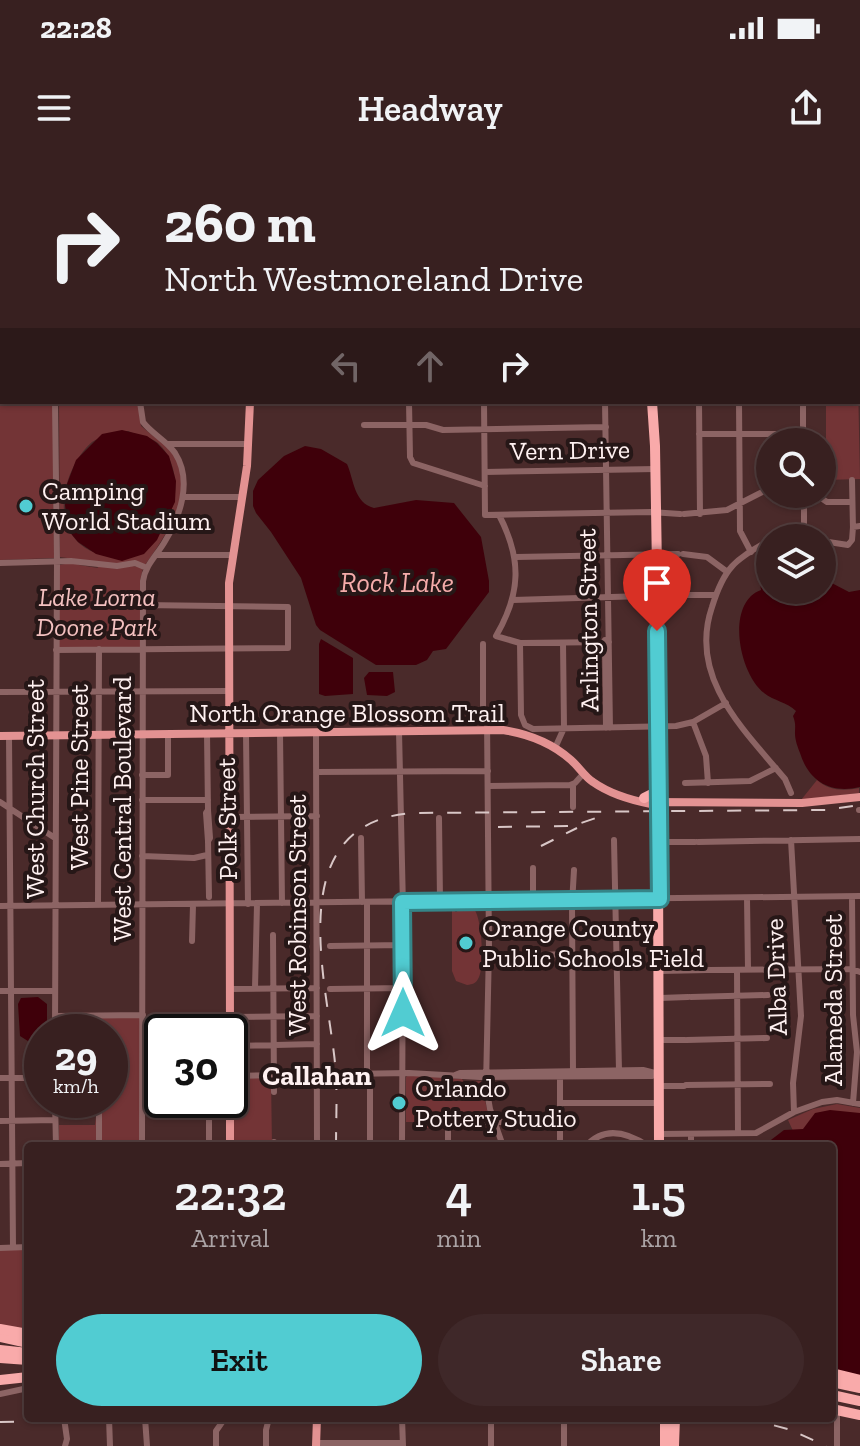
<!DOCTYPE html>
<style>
body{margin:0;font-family:"Zilla Slab",serif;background:#3f2829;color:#f1f3f6;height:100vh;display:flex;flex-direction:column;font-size:30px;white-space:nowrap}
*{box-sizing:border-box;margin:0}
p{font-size:26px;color:#aba3a5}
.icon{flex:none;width:44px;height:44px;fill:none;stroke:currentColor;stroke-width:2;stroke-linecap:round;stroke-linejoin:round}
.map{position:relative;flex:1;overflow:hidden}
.details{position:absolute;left:24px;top:982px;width:812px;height:280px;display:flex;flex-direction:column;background:#382020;border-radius:8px;box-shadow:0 2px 6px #0004,0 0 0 2px #523e3e}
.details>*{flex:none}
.top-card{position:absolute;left:0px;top:0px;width:860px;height:244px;box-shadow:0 2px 6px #0004,0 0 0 2px #523e3e;background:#382020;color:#f1f3f6;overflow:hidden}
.controls{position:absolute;left:756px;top:268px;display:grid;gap:16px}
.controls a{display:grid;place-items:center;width:80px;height:80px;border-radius:50%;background:#382020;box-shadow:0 2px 6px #0004,0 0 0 2px #523e3e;font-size:40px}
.speed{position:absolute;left:24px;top:854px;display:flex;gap:16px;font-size:40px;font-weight:700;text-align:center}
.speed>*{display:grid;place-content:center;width:104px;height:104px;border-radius:50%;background:#382020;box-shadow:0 2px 6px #0004,0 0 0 2px #523e3e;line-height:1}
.speed small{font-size:20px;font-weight:400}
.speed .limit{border:4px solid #111;border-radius:12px;background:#fff;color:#111}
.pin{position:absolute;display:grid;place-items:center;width:68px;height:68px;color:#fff;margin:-82px -34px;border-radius:50% 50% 50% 0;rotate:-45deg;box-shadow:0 0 8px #0007}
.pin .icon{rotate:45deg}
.me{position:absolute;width:88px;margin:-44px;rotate:0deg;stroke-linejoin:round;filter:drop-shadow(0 0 6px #0008)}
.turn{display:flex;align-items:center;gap:28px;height:168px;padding:0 32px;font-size:36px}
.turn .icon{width:104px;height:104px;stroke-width:2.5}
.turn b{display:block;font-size:56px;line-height:68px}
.lanes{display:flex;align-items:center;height:76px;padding:0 32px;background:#0003;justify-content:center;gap:40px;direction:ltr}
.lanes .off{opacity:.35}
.eta{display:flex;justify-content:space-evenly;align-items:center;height:136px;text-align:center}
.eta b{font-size:48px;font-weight:600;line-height:56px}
.primary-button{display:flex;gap:16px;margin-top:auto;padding:16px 32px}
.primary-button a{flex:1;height:92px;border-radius:48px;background:#51ccd2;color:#111;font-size:32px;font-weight:600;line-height:92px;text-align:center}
.primary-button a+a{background:#3f2829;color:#f1f3f6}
.status{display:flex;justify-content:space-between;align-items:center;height:56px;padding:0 40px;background:#382020;direction:ltr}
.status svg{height:22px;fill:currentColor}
header{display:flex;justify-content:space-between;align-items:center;height:104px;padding:0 32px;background:#382020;font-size:36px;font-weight:600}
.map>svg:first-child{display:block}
.green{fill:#733436;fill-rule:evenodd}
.water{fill:#3f000a}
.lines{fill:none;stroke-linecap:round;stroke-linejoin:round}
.minor{stroke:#8c6464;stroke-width:6}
.major{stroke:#e39292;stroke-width:8}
.highway{stroke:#f9aaaa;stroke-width:10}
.rail{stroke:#d9c7c7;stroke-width:2;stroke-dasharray:14 14;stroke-linecap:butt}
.highway-bridge{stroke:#f9aaaa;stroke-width:10}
.route-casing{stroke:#358588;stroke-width:20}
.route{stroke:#51ccd2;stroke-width:14}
.poi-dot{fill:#51ccd2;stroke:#261717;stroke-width:3}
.labels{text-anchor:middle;stroke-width:8;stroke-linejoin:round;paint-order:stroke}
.street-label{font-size:26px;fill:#fff1f1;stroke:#261717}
.poi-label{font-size:26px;fill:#fff1f1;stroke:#261717;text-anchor:start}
.park-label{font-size:26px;font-style:italic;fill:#f4c1c0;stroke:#261717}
.water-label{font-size:28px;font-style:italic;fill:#f5abaa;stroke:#261717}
.neighbourhood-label{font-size:28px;font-weight:bold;fill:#fff1f1;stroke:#261717}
</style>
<div class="status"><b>22:28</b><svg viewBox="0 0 49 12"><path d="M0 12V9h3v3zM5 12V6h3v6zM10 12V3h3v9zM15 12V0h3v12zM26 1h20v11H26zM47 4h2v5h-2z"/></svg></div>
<header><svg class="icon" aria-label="menu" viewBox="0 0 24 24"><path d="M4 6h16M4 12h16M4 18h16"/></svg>Headway<svg class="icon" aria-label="share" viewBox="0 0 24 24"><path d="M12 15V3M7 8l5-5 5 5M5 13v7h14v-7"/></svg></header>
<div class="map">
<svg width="860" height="1286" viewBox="0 0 860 1286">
<rect width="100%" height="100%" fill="#4a2a2a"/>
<path class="green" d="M858,222l2,97 -34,1v-78h32z
M0,236l2,6h51l1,156 -54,2z
M59,242h79l3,24c11,10 24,16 33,29 24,36 -9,81 -29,110h-27l-58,-8zM128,271c11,5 21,5 30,12 22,20 22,59 6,82l-43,34c-15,-4 -28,-4 -41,-15 -30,-26 -14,-79 12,-102 8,-6 26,-8 36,-11z
M76,402l3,3 19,3 -1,-2c15,0 33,-2 46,2l-3,13v66h-81v-82z
M817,620c12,11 27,11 42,8v5l-58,7z
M463,747l11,2c8,9 11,60 4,70 -3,5 -5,5 -11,6l-11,-4 -4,-10v-62l4,3z
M140,857v129h-81v-21h36l1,-9 -38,-1v-15h52v-68h-52v-14z
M409,915l53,4 2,3 17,-1 8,38 -44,6v3h-23l-3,-6h-13v-45z
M233,918h38l1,68h-40z
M837,944l23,4v44l-27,-19h-39l-6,-13 25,-11z
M0,1090h28v81l-28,-4z"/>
<path class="water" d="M122,270l25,6 10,7 12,13 7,25 -1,21 -18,38 -13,14 -22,7 -26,-7 -18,-12 -10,-12 -3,-25 2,-21 9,-24 26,-26z
M305,286l16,3 26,15c7,16 7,39 27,44l42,-8 38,3 27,34 8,44v11l-43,57 -13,2 -6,9 -11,5h-40l-56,-35 -4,-5 -15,-47 -30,-46 -15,-19 -3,-7v-15l5,-11 26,-24z
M770,414v16h52v-12l27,14 11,-2v197c-29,7 -51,-5 -60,-34 -2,-5 -5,-13 -5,-19 0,-8 1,-10 -2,-18l3,-5c-9,-9 -22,-10 -32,-18 -25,-19 -39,-90 -3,-103l-1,-6z
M321,479l32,19v36l-28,2 -6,-2v-50z
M369,512h24l2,20 -8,4 -20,-1 -3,-17z
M38,837l9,7v28h-5v10l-11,1 -11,-7 -2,-32 3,-6z
M830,950l30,3v265l-28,-5v-227h-69l21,-16 19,-1 12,-16z"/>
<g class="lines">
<path class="minor" d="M17,0v2
M52,0v2
M137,0v2
M97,2l2,-2
M858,53h2
M858,136l2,1
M0,148h2
M858,201h2
M0,234h2
M55,242l2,159 -2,471
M140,242l3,20c9,12 23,18 32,31 18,28 5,64 -11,90 -8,13 -19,23 -21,38l-1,565
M409,242l1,55 3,6 72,23
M484,242l1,113 166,-3 29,2
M605,242l5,326
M699,242l1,112
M739,242l1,129 11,21
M803,242v40
M364,265h62l17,5 163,-3
M699,274h104
M168,284h81
M485,312l171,-3
M852,320l1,49
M804,334v43
M815,334l12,8h25
M183,337h59
M684,354l43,-4 43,-22
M499,355c23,44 22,78 -3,121l24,7 89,-1
M774,378l13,-3 23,3
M770,380c-36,20 -46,28 -58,67 -24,70 31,122 73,172l6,14
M822,381l26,4 4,-5 1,-13 7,-1
M683,394l24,3 19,14
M156,395h75
M516,397l162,-3
M0,403l71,-2 46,5 18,-3 12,5
M681,435h34
M513,440l164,-5
M605,480l1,88
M520,483l1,72 4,10 8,4 143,-3 17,-4 33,-19
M483,484v66l4,8 2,230 -3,138 4,23 13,37
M56,490l232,-2v-41l-146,-2
M0,532l229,-1
M693,562l13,34 2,27
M399,571l4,176 -1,239
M316,572l1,414
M207,573l1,77
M246,573l2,171
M280,573l2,170
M9,576l4,511
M555,588l9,-20 -1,-85
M316,612l172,-1
M142,615h26v-41
M685,623l65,-2 26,-13
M573,624v23
M488,626l82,-1 5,-2 9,-10
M142,640h66
M0,642l55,36
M208,650l2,28 -2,3 -2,-28z
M859,650h1
M230,657l87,-1
M439,658l1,83
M361,678l1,64
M614,680l5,231
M791,680l10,176 -8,67 1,29
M208,681l1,56
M659,682h36
M698,682l162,-3
M142,696l52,2 13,-3
M533,708v32
M852,737l1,118 4,37 -4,51
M747,738l1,71
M367,742v167l3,8v69
M98,745l1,-256
M0,746l860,-10
M273,775l1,157
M192,781l1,-36
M330,786l73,-1
M535,795l37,-1
M709,810l143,-1 8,3
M737,810l1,163
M660,811l47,-1
M255,828l2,-84
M230,829l87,-1
M330,829l73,-1
M0,831h55
M691,837l77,-2
M660,838l28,-1
M55,856l88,-1
M230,857l87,-1
M661,880h24
M687,880l80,-2
M230,886l87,-2
M573,912l-1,-168 2,-34
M560,914v72
M455,915l5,-2 183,-3 12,3
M230,916l179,-3 71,4 172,-1 8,-3
M143,917h19
M0,918h42
M686,925l84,-1
M660,926h24
M55,940l1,46
M209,940v46
M560,943h100
M99,954v32
M0,961l55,-1
M498,962h62
M660,974l96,-1 38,-21 28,-10 15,-2 23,4
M691,974v12
M274,986v-4
M448,986v-24h46
M586,986c18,-20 41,-14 62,0
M0,1004l28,-1
M0,1088l28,-1
M0,1234l28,-6
M837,1255v31
M64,1258l3,21 -2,7
M109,1258l1,28
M145,1258l2,28
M402,1258l1,28
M564,1258v28
M316,1283h87
M216,1286v-15l9,-13
M266,1286v-16l3,-12
M491,1286v-28"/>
<path class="major" d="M283,2l1,-2
M0,576l503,-6c26,4 49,13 68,30 8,7 14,17 22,22 17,12 37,18 58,22l3,-2 148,1 58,-6
M230,872l-1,-449 18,-117 3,-64
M230,940v46
M316,1286l1,-28"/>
<path class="highway" d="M648,0v2
M658,0v2
M69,2l2,-2
M87,2l2,-2
M0,81l2,-2
M0,96l2,-2
M652,242l3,44 2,123 2,577
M644,638l10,-5 5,-8
M0,1177l28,6
M0,1190l28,3
M0,1198l28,2
M832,1213l28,7
M0,1220l28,-3
M832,1222l28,6
M832,1235l28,6
M832,1249l28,6
M665,1286v-28
M674,1286l1,-28"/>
<path class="rail" d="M498,667l74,-1 30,-10
M541,686l36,-18
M336,986c0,-30 2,-61 -2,-92 -10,-83 -50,-232 79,-241l413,-3 34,-5
M747,1258l44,12 35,16
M0,1262l424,-4"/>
<path class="highway-bridge" d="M0,1169l28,5"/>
</g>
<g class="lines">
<defs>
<path id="route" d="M403,853l-1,-111 258,-3 -3,-268"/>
</defs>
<use href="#route" class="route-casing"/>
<use href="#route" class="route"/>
</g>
<g class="poi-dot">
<circle cx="26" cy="346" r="8"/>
<circle cx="466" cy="783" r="8"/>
<circle cx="399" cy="943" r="8"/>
</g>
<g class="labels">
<g class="street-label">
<text transform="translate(570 290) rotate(-1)" y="9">Vern Drive</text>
<text transform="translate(588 460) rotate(-91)" y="9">Arlington Street</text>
<text x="347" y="562">North Orange Blossom Trail</text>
<text transform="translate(79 617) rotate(-90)" y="9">West Pine Street</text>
<text transform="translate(35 629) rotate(-90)" y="9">West Church Street</text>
<text transform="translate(122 649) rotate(-90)" y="9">West Central Boulevard</text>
<text transform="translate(227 659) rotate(-91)" y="9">Polk Street</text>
<text transform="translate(297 755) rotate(-90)" y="9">West Robinson Street</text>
<text transform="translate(776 817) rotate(-92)" y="9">Alba Drive</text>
<text transform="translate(833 840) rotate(-90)" y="9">Alameda Street</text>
</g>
<g class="poi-label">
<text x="42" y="340">Camping<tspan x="42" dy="30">World Stadium</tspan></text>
<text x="482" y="777">Orange County<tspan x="482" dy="30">Public Schools Field</tspan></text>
<text x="415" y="937">Orlando<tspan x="415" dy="30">Pottery Studio</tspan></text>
</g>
<g class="park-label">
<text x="97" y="446">Lake Lorna<tspan x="97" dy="30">Doone Park</tspan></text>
</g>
<g class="water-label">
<text x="397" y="432">Rock Lake</text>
</g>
<g class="neighbourhood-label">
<text x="317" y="925">Callahan</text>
</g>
</g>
</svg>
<div class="controls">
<a><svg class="icon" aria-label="search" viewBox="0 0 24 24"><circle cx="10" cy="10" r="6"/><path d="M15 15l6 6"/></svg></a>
<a><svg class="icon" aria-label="layers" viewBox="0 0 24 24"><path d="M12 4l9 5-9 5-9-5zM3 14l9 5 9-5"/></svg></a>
</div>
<div class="speed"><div>29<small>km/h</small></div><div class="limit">30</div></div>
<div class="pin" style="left:657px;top:471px;background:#d93025"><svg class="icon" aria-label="arrive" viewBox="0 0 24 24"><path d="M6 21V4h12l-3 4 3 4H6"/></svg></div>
<svg class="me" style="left:403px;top:853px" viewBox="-20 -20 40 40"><path d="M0-17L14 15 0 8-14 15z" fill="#51ccd2" stroke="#fff" stroke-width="4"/></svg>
<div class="top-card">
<div class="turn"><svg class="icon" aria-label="right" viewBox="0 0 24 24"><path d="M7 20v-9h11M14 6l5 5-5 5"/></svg><div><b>260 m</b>North Westmoreland Drive</div></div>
<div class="lanes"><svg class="icon off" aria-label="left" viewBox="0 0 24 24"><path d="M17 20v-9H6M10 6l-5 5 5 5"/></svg><svg class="icon off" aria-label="ahead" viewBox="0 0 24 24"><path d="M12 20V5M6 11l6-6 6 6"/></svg><svg class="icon" aria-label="right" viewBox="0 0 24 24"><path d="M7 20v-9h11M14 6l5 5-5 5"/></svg></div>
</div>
<section class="details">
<div class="eta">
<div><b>22:32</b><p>Arrival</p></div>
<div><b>4</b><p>min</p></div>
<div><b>1.5</b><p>km</p></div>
</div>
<div class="primary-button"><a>Exit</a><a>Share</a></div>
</section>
</div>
